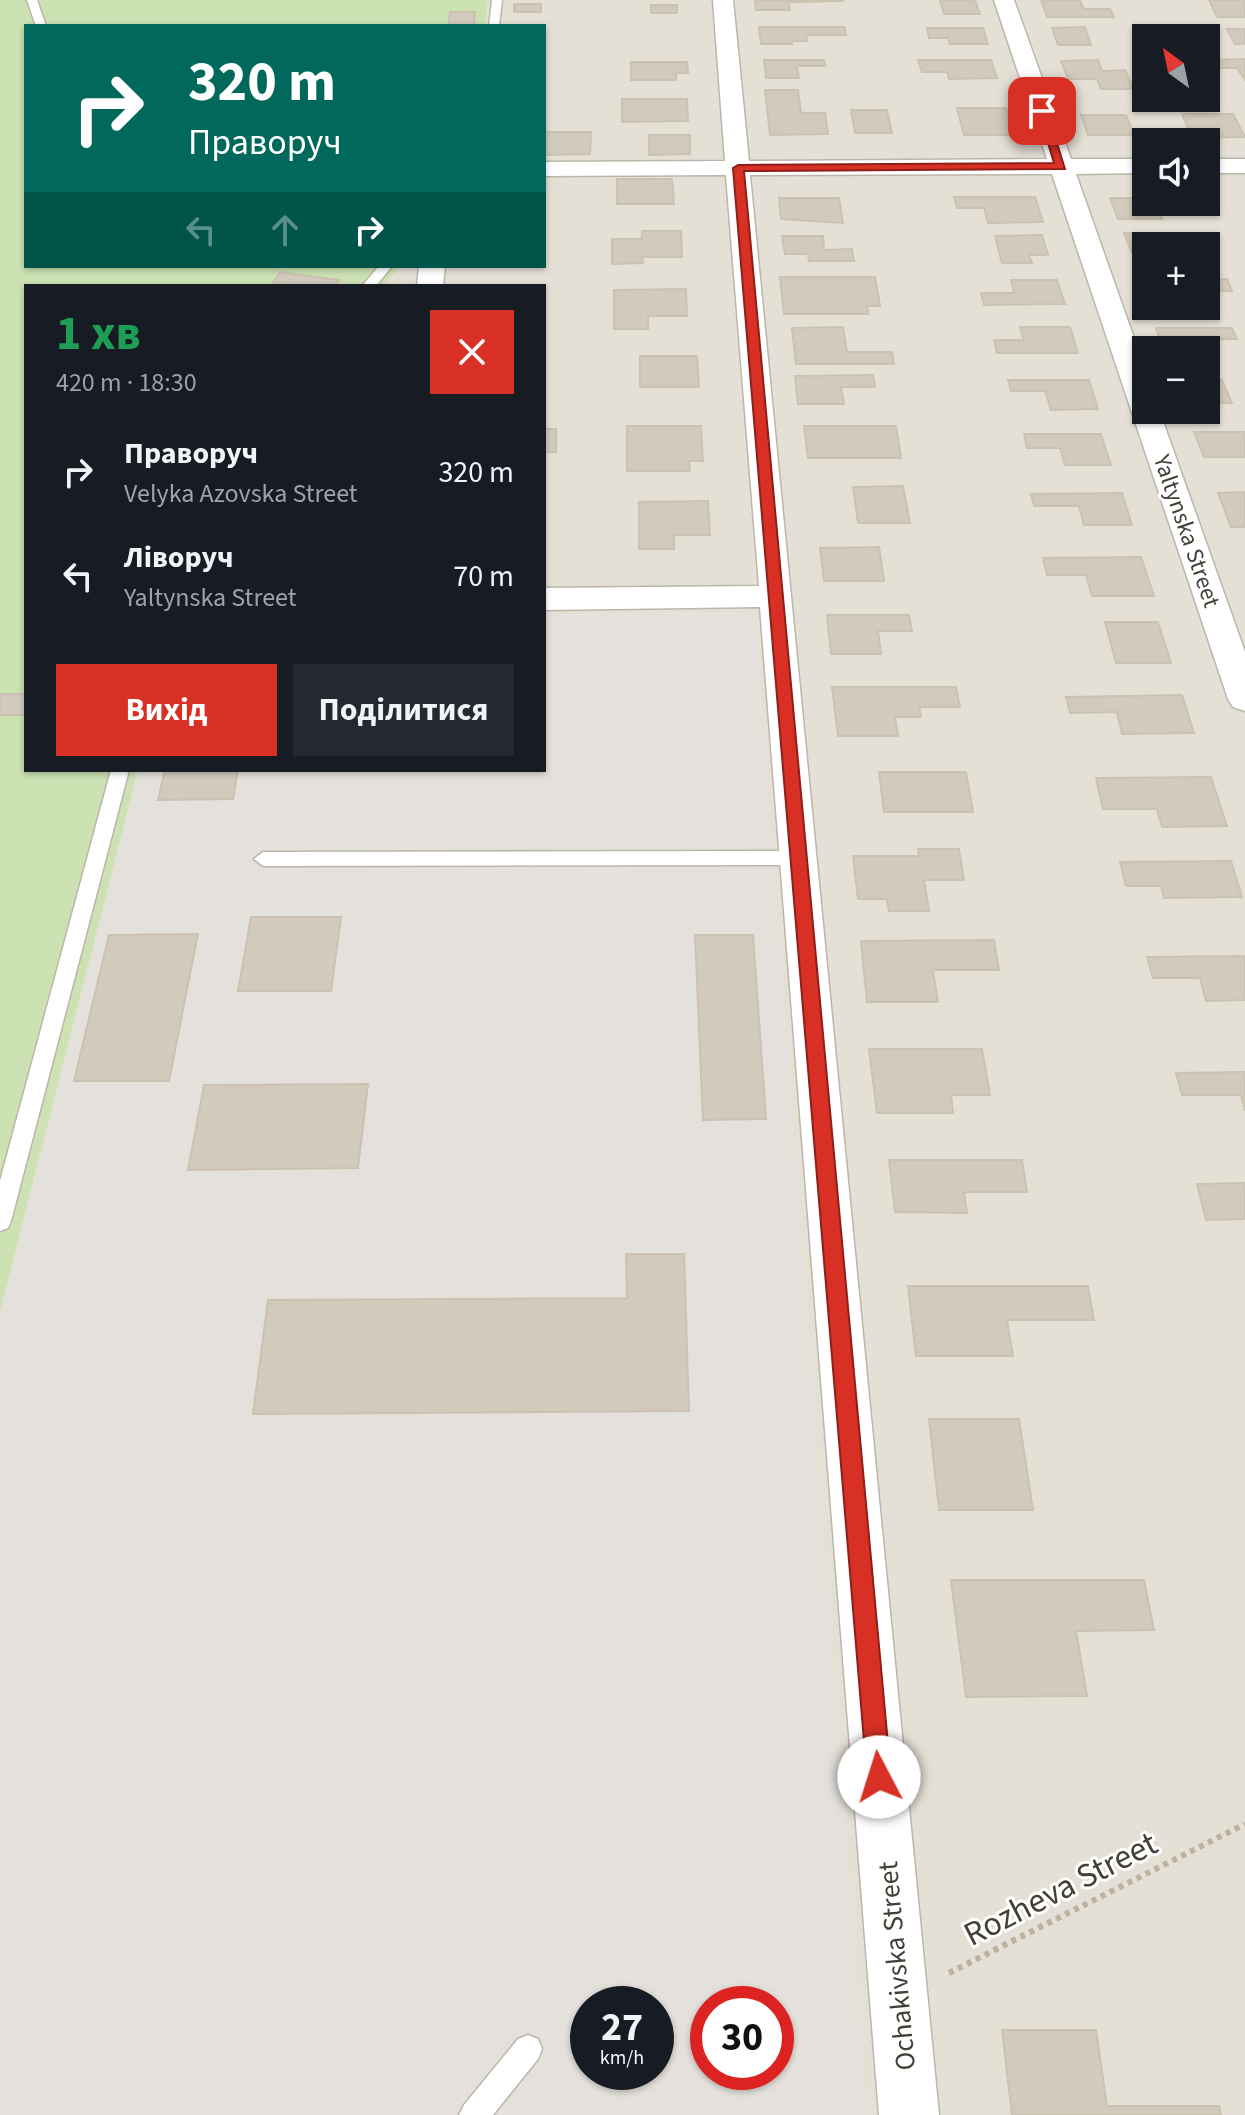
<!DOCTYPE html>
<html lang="uk">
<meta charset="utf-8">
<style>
body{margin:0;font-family:"Source Sans 3",sans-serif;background:#242831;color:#f1f3f6;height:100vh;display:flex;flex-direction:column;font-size:30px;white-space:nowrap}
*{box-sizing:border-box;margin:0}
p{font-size:26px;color:#9ea1a6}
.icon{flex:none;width:44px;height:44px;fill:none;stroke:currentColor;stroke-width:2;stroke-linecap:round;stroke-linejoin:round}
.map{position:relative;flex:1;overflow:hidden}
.details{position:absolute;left:24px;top:284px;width:522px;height:488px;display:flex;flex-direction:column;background:#171b24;border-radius:0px;box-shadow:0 2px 6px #0004}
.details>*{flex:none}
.banner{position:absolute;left:24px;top:24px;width:522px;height:244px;border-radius:0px;box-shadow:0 2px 6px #0004;background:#00695c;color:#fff;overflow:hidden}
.needle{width:52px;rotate:327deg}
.controls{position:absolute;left:1132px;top:24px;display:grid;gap:16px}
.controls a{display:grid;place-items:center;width:88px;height:88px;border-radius:0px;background:#171b24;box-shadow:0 2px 6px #0004;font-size:40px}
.speed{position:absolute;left:570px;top:1986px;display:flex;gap:16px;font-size:40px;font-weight:700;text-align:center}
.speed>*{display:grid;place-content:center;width:104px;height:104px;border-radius:50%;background:#171b24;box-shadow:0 2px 6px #0004;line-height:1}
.speed small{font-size:20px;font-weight:400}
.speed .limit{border:12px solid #d22;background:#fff;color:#111}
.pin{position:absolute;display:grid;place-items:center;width:68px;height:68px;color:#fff;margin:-34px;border-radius:16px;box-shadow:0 4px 12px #0006}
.me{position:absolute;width:88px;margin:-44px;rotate:355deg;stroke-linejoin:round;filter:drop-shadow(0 0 6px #0008)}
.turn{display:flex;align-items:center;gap:28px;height:168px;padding:0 32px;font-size:36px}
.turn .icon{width:104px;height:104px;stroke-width:2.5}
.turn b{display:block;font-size:56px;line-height:68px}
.lanes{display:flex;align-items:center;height:76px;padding:0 32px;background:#0003;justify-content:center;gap:40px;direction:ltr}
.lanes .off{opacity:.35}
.round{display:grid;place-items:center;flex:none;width:84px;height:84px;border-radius:0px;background:#242831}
.overview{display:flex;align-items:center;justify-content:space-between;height:136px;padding:0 32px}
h1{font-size:48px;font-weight:700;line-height:60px;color:#1e9e55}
.action{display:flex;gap:16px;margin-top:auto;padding:16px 32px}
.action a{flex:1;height:92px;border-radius:0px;background:#d93025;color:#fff;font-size:32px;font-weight:700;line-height:92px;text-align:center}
.action a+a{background:#242831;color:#f1f3f6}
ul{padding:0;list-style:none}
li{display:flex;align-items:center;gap:24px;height:104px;padding:0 32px}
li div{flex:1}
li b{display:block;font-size:30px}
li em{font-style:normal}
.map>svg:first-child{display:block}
.residential{fill:#e5e0d5;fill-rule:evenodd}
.industrial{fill:#e4e0db;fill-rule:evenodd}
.green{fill:#cce2b3}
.building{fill:#d2cabd;stroke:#ccc2b1;stroke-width:2}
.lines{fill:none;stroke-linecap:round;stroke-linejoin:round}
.lane-casing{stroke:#bcb6aa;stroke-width:3}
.street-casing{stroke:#bcb6aa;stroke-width:3}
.path{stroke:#bdb29d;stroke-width:6;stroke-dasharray:5 5;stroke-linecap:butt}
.lane{fill:#fff;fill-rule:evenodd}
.street{fill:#fff;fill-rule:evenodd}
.route{fill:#d93025;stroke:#8d1f18;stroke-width:2}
.labels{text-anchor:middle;stroke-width:6;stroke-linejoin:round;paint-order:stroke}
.far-street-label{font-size:24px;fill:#443f36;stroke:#fff}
.street-label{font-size:28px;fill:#443f36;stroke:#fff}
.near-street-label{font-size:34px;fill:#443f36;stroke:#fff}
</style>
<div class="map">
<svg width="1245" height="2115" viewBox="0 0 1245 2115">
<rect width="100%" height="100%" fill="#f2efe7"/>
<path class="residential" d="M488,0h757v2115h-379l-112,-1502 -210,2v-329h-161l17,-20h144v-240h-59zM1146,38h60v60h-60zM1146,142h60v60h-60zM1146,246h60v60h-60zM1146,350h60v60h-60z"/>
<path class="industrial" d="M754,613l112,1502h-866v-803l138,-542h406v-155zM588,2004h68v68h-68zM708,2004h68v68h-68z"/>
<path class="green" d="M0,0h488l-3,26h-459v240h374l-17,20h-357v484h112l-138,542z"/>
<path class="building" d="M755,0h88v1l-54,1 1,8h-34z
M940,0h35l5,14h-36z
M1041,0h39l4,9h26l4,8h-67z
M1209,0h36v17h-28z
M514,4h27v8h-27z
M651,5h26v8h-26z
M450,12h25l-1,14h-26z
M759,27h86l1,8h-40l1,6h-15v3h-31z
M1085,27l6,18h-33l-6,-17z
M927,28h56l5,16h-38l-2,-6h-19z
M1227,29h18v15h-10z
M1245,59v21l-8,-12h-26l-4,-8z
M764,60h60l1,6h-28l2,12h-33z
M918,60h73l6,18 -48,1 -2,-7h-25z
M1098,60l4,11 23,-1 8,19h-32l-4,-10h-29l-7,-18z
M631,62h56l1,11h-12v7h-45z
M765,90h33l3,23h24l3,21 -58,1z
M622,99h65l1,22 -66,1z
M957,108h49l8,27h-50z
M851,110h36l5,23h-37z
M1182,114h51l12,23 -53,1z
M1081,115h45l8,20h-46z
M544,132h47l-1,22 -46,1z
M649,135h41v19l-41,1z
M617,179h55l2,25h-57z
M954,197h81l8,25 -55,1 -4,-15h-27z
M779,198h60l4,25 -62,-4z
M1110,198h36v4h10l6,17h-44z
M642,231h39l1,26h-40l1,6 -31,1v-25h30z
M1124,233h81l5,11 -64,2v6l-14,1z
M1042,235l6,20h-19l3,8h-30l-7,-27z
M782,236h41l1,14 28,-1 2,12h-45l-1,-7h-23z
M280,272l59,8 -4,6h-64z
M780,277h95l5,29h-13l1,8h-84z
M1206,279h21l5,12h-26z
M1011,280h46l8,24 -81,1 -3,-12h33z
M686,289l1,27h-39v13h-34v-39z
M843,327l4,25h45l2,12h-98l-4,-36z
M1020,327h50l8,26h-81l-3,-13h30z
M1156,328h76l5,11h-34l4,9h-44z
M640,356h57l2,31h-59z
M873,375l2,12h-34l3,17h-46l-3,-28z
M1008,380h81l9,29 -47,1 -6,-19h-34z
M1206,380h16l10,23h-26z
M627,426h74l2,35h-14l1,10h-63z
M804,426h92l5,32h-93z
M544,429h12v23h-12z
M1194,432h51v25h-41z
M1024,434h77l10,31h-46l-5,-17h-33z
M903,486l7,37h-52l-5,-36z
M1245,492v35h-14l-13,-34z
M1122,493l10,32h-48l-5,-19h-45l-3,-12z
M708,501l2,34h-36v14h-35v-47z
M879,547l5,34h-60l-4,-33z
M1141,557l13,39h-62l-6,-21h-39l-4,-17z
M827,615h82l3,16h-34l3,23h-50z
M1105,622h53l13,41h-55z
M832,687h124l4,20h-41l2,10h-26l3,19h-60z
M0,694h26v21h-26z
M1182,695l12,38 -72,1 -5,-22 -47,1 -4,-16z
M165,770h73l-5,29 -75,1z
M879,772h87l7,40h-89z
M1211,777l16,49 -65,1 -5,-18h-54l-7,-31z
M918,849h41l5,31h-40l5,31h-40l-2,-12h-29l-5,-43h66z
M1231,861l11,36 -78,1 -3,-12h-35l-6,-24z
M251,917h90l-10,74h-93z
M198,934l-29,147h-95l35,-146z
M695,935h58l13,184 -63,1z
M994,940l5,30h-66l5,32h-71l-6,-61z
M1245,956v44l-39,1 -6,-23h-47l-6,-21z
M869,1049h113l8,46h-39l2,18h-76z
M1245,1072v39l-4,-16h-59l-6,-22z
M368,1084l-10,84 -170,2 16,-85z
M889,1160h133l5,32h-63l3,21 -72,-1z
M1245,1183v36l-39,1 -9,-36z
M626,1254h58l5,157 -436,3 15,-114 359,-2z
M908,1286h180l6,34h-87l6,36h-97z
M929,1419h90l14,91h-94z
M951,1580h193l10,50 -78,1 11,65 -121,1z
M1002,2030h94l11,76h112l2,9h-209z"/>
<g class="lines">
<defs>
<path id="lane" d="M27,0h10l9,26h-10z
M492,0h10l-3,26h-10z
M379,266h13l-16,20h-14z
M111,770h18l-118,451 -3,7 -8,3v-50z
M799,851l9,7 -9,7 -536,1 -9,-7 9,-7z
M528,2035l10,4 4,10 -4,10 -45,56h-34l5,-10 54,-66z"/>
<path id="street" d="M713,0h20l16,161 298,-2 -53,-159h20l57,159h75v14l-70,1 70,198v38h13l86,242v59l-12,-4 -5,-8 -176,-525 -302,1 189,1940h-60l-119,-1508 -216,3v-22l215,-2 -33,-411 -182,1v-14l181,-1z
M1206,159h39v14h-39z
M419,266h26l-2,20h-26z"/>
</defs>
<use href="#lane" class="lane-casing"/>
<use href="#street" class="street-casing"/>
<path class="path" d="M949,1973l296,-149"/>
<use href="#lane" class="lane"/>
<use href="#street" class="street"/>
</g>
<path class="route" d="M1038,109l9,2 18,58 -321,2 147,1606 -3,9 -9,3 -9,-3 -3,-9 -134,-1609 5,-3 316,-2z"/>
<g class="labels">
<g class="far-street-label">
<text transform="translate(1187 531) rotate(71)" y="8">Yaltynska Street</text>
</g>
<g class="street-label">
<text transform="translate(896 1966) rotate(-95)" y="10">Ochakivska Street</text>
</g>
<g class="near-street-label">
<text transform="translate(1060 1888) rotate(-27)" y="12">Rozheva Street</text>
</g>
</g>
</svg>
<div class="controls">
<a><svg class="needle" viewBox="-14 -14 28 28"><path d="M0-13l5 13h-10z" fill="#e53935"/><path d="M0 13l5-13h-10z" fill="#9ea1a6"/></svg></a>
<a><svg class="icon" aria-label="sound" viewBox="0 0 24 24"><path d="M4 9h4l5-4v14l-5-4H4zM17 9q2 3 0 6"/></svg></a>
<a>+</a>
<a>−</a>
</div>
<div class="speed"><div>27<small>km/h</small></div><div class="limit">30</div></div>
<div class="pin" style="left:1042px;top:111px;background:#d93025"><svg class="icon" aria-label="arrive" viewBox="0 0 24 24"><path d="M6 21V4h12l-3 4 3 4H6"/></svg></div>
<svg class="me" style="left:879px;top:1777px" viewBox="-20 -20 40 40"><circle r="19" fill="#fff"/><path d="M0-13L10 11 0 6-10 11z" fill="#d93025"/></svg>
<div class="banner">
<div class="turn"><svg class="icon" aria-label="right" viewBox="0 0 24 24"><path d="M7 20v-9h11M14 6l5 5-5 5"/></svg><div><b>320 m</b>Праворуч</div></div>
<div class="lanes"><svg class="icon off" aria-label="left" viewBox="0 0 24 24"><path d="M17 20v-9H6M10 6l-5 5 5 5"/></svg><svg class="icon off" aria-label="ahead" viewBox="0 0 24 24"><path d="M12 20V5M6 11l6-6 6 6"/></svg><svg class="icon" aria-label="right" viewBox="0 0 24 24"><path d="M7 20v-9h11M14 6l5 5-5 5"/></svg></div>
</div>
<section class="details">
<div class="overview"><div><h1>1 хв</h1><p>420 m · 18:30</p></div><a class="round" style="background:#d93025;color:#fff"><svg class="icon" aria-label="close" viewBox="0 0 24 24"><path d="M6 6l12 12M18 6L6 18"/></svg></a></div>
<ul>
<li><svg class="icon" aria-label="right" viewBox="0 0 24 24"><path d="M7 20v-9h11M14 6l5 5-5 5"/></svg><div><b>Праворуч</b><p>Velyka Azovska Street</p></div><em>320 m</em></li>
<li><svg class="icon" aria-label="left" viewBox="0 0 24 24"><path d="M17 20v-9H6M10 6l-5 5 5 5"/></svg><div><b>Ліворуч</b><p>Yaltynska Street</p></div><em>70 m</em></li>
</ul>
<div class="action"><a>Вихід</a><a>Поділитися</a></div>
</section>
</div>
